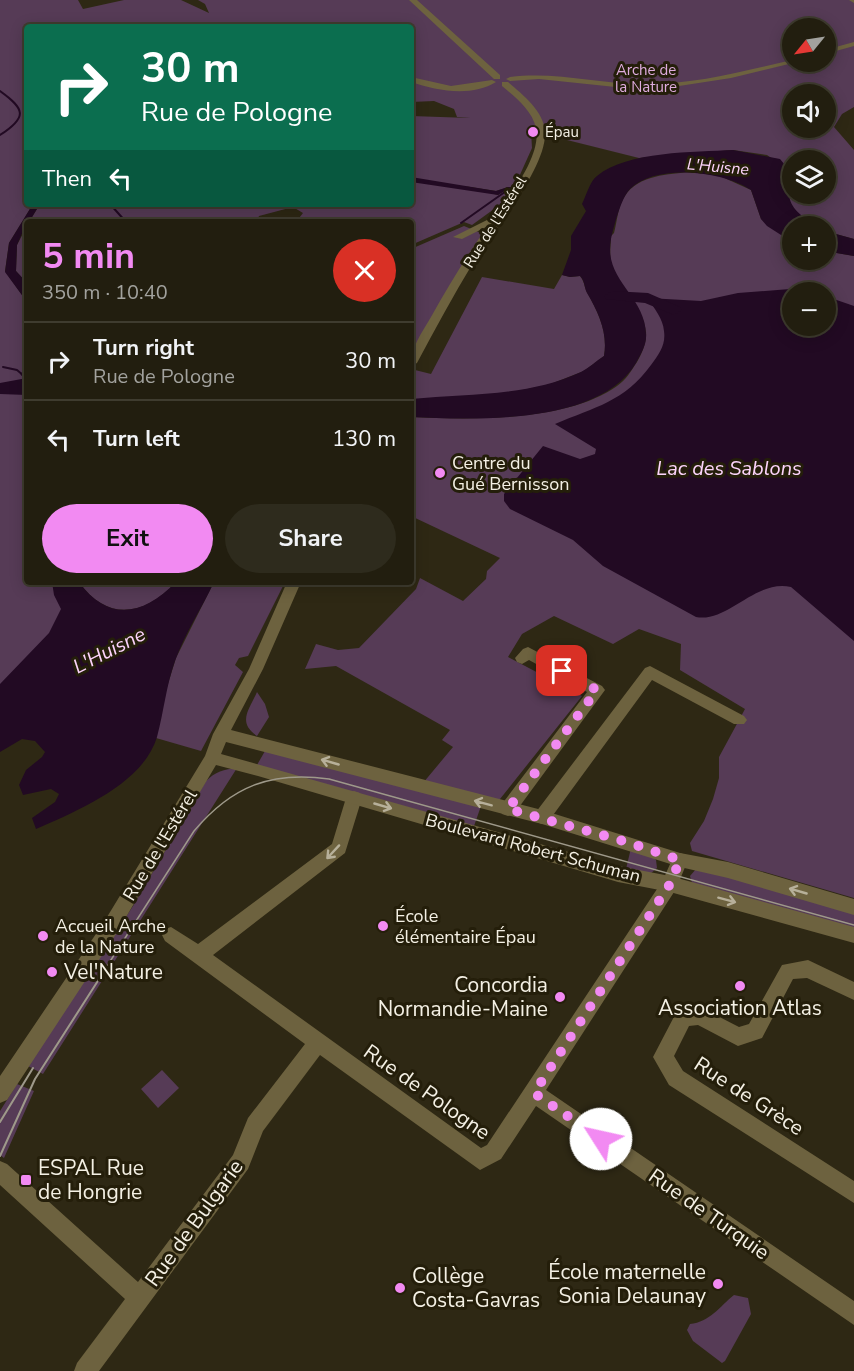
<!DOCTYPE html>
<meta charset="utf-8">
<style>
body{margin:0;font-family:"Nunito Sans",sans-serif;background:#2e2b1d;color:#f1f3f6;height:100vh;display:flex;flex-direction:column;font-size:22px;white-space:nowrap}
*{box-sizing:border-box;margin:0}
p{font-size:20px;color:#a2a29e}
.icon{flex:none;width:33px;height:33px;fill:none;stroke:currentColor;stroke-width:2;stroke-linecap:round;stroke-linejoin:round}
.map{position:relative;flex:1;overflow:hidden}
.sheet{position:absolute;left:24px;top:219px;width:390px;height:366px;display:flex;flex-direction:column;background:#221e0f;border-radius:6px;box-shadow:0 3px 15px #0003,0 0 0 2px #3f3c2f}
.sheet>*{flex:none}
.top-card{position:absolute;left:24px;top:24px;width:390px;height:183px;border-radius:6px;box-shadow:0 3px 15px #0003,0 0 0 2px #3f3c2f;background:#0b6e4f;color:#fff;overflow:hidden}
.needle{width:39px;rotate:240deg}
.fabs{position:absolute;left:782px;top:18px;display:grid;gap:12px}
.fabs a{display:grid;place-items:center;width:54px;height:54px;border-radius:50%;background:#221e0f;box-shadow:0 3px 15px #0003,0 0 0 2px #3f3c2f;font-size:30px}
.pin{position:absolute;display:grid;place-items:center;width:51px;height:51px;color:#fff;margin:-26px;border-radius:12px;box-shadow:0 3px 9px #0006}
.me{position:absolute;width:66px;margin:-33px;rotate:305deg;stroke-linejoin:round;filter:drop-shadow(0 0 4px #0008)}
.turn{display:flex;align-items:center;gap:21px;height:126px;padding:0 18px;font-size:27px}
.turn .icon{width:78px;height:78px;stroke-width:2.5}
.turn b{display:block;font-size:42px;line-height:51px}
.then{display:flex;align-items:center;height:57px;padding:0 18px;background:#0003;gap:12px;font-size:22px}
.round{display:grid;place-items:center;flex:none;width:63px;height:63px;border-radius:32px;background:#2e2b1d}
.headline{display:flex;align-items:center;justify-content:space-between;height:102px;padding:0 18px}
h1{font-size:36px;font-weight:700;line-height:45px;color:#f28af2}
.primary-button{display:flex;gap:12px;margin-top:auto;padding:12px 18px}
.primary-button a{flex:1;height:69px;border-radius:36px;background:#f28af2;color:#111;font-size:24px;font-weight:700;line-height:69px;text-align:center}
.primary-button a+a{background:#2e2b1d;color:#f1f3f6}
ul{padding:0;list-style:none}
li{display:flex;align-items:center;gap:18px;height:78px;padding:0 18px;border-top:2px solid #3f3c2f}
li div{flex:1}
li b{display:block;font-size:22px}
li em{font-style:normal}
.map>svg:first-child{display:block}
.green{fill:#563b56;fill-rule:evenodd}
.water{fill:#220a23}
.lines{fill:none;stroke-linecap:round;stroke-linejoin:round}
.stream-far1{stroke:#220a23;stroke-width:2}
.stream{stroke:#220a23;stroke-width:3}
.river{fill:#220a23;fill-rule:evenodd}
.minor{fill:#6d623f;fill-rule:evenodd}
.tertiary{fill:#6d623f;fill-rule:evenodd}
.tram-far1{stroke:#9e998a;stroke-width:1.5}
.tram{stroke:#9e998a;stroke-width:2}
.oneway{stroke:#b7b09a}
.route{stroke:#f28af2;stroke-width:10;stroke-dasharray:0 18}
.poi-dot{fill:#f28af2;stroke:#241e0a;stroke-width:2}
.labels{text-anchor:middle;stroke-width:6;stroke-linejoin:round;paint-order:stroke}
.far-park-label{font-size:15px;fill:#dfacde;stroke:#241e0a}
.far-poi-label{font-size:15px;fill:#f4f0e4;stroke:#241e0a;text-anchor:start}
.far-street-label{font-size:15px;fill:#f4f0e4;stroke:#241e0a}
.far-water-label{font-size:16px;font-style:italic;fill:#fdd4fc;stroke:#241e0a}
.poi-label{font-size:18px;fill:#f4f0e4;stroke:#241e0a;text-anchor:start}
.street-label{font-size:18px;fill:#f4f0e4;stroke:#241e0a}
.water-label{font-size:20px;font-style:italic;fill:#fdd4fc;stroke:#241e0a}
.near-poi-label{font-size:21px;fill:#f4f0e4;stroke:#241e0a;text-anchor:start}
.near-street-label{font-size:21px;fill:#f4f0e4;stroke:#241e0a}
</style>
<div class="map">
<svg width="854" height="1371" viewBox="0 0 854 1371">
<rect width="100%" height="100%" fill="#2e2814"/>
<path class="green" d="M0,0h78l5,9 41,-9h57l28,13 -4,-9 -7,-4h656v107l-12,7 -8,13 20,23v89l-29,-8v-5c-16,0 -35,-15 -38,-31 -1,-7 2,-17 3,-24l-23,-16 -34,-5 -94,8 -108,-27 1,17 -18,40 -6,-1 -12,4 -32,-5 34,9 11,-7 5,1 -9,12 -33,24 -8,-3 -53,23v-23h-115l7,-9 -10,-6 -34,9 -1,2 5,2 -2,2h-232l11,-18h371v-88l59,2 -13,-1 -3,-8 -20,-8 -23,1v-75h-384v177h6l-24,39 -4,28 22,31v280h43l12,26 -82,97zM792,28h33v34h-33zM792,94h33v34h-33zM792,160h33v34h-33z
M691,172l29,4 31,14 10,29 31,23v18h33v-9l29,5v642l-162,-47 -2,-8 14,-22 9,-22 6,-21v-21l26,-48 -65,-39 1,-26 -42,-15 -26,15 -59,-28 -32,18 -14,23 74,39 -86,108 -73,-21 30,-36 -11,-7 8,-10 -114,-64 -31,3 11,-25 22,6 21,-2 57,-59 4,-11 43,23 23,-22 1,-8 13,-13 -89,-42v-99c59,3 156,5 206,-31 9,-6 14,-15 20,-24 5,-9 10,-20 9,-30 -3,-25 -21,-40 -32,-60 -6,-10 -3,-25 -3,-36l3,-3c3,-11 4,-28 11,-37 13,-21 44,-22 66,-24zM792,292h33v34h-33z
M27,226v57l-11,-12 1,-26z
M464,226l22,9 -75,128v-114z
M562,275l8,2 10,-1c5,6 4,12 8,18 11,20 20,39 16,62l-20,15 -36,14 -137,27v-43l20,5 51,-97 72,12z
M79,582h97c-31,34 -69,40 -97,0z
M214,582h71l-37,74 -9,2 -4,7 8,7 -42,79 -45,-13 7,-38 13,-42z
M257,692l8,12 4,13 -12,19c-20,-14 -8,-26 0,-44z
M265,751l216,55 -7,20 -217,-61z
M237,768l-194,306 -15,-8 105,-160 73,-125c9,-9 18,-12 31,-13z
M631,848l21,7 4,5 1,8 -7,6 -24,-5z
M696,869h6l152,45v18l-162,-49 -2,-7z
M162,1070l17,18 -21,20 -17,-19z
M17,1084l17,7 -30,67 -4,-3v-44z
M734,1295l14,3 3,16 -26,47 -3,2 -29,-22 -6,-11 3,-6c20,-2 29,-17 44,-29z"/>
<path class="water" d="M733,150l47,9 10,12c-4,31 -1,36 25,55h-23v16l-25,-16 -6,-7 -10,-29c-28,-19 -95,-27 -121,-1 -9,9 -16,37 -19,50 -8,41 34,56 35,95 1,10 -5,20 -10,29 -37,62 -161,57 -225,54v-18c58,-6 116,-2 170,-27 8,-4 15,-11 23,-16 4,-22 -5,-43 -17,-63 -3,-6 -2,-12 -7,-17l-10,1 -8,-2 9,-25v-14l15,-25 -4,-7c4,-8 8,-23 15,-28 30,-25 98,-24 136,-26z
M411,177l85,14 12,-4 7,1h-6l-11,7 -87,-13z
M33,204h7l-11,18h-2l-10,23 -1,26 11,12v19l-22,-30 4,-29z
M825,231l29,8v17l-29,-5z
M790,289l21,3h-19v34h33v-30l29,10v335l-63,-54c-36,-8 -63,36 -95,30l-93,-51 -30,-26 -63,-31 -6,-8v-7l39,-48 37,13 15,-5 1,-5 -41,-25c40,-17 69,-22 96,-59 8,-11 15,-20 13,-34 -1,-13 -10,-22 -16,-33l53,3 37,-8z
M27,378v17l-27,-1v-11z
M52,582h27c29,40 64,34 97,0h38c-12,26 -29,51 -39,79 -9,25 -11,50 -18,76 -14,47 -80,74 -121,92l-4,-11 23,-16 4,-8 -8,-5 -28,6 -4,-10 7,-15 16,-13 3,-5 -10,-11 -13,-2 -22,13v-68l49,-51 12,-24 -7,-14z"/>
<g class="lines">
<path class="stream-far1" d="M0,91c25,18 28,26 0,44
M110,204l16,18
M461,223l48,-34
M3,367l14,3 7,6"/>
<path class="stream" d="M22,374l5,4v6"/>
<path class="river" d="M612,291l36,2 32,14 2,3 -8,5 -29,-12 -39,-4 -2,-3z"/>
<path class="minor" d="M854,42v4l-29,8v-4z
M792,60l5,2 -66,16 -65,10h-41l-86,-9 -29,2 -4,-2 4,-2c45,-6 88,7 133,7 50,1 100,-13 149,-24z
M411,77l40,9 41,-6 4,2c-24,15 -59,9 -85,0z
M499,214l5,3 -2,2 -40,20 -9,-2z
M528,647l74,39 3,4 -91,124 -6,2 -6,-2 -2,-5 2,-5 85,-112 -58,-32 -7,4 -5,-2 -2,-4 8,-9z
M650,666l94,50 3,4 -3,4h-10l-82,-44 -104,142 -6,2 -6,-2 -2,-5 2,-5 109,-144z
M354,791l6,2 2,5 -17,55 -132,102 268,193 6,-3 176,-265 11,-25 6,-2 6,2 2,5 -12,29 -130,201 308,211v24l-318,-219 -35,53 -21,11 -160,-115 -57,76 -15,38 -149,202h-25l3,-8 48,-64 -125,-114v-24l7,3 131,118 95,-127 15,-37 57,-74 -140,-103 -3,-6 3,-6 6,-2 27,17 134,-100 14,-46 2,-5z
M808,960l46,22v18l-47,-22 -14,1 -31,59 -24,8 -40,-21 -9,1 -15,30 9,15 171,110v22l-185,-118 -16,-28 24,-46 23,-4 39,20 10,-3 33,-59z"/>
<path class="tertiary" d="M409,0h8l83,75v4h-6z
M849,0h5v3z
M502,82h6c15,13 36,29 37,50 2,36 -53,100 -72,131 -20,33 -38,66 -56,100l-6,3c0,-19 10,-32 20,-49 14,-25 29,-50 45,-74 18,-28 67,-81 60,-115 -4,-18 -21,-31 -34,-42z
M287,582h14l-38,87 -32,61 311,80 138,43 48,9 126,37v16l-126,-37 -48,-11 -138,-43 -316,-82 -5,12 397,112 52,10 184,51v16l-184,-51 -52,-10 -360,-106 -42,-11 -100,169 -109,166 -7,3v-27l104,-154 101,-166 8,-22 36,-65z"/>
<path class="tram-far1" d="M109,963l85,-132c38,-45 77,-60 135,-52l525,146"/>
<path class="tram" d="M0,1122l33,-54
M0,1156l35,-77 75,-117"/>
</g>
<defs><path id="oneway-shaft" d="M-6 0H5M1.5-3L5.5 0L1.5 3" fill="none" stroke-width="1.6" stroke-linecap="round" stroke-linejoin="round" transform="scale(1.5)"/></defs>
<g class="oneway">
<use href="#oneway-shaft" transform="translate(330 762) rotate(-164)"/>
<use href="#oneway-shaft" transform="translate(483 803) rotate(-165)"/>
<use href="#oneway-shaft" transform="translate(383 806) rotate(16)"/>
<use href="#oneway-shaft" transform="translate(333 852) rotate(133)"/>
<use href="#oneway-shaft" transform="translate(798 891) rotate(-164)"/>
<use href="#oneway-shaft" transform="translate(727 900) rotate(15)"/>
</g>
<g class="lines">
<path class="route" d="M562,671l35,19 -89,119 119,33 53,18 -10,24 -136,209 67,46"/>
</g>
<g class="poi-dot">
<circle cx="533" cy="132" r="6"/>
<circle cx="440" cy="473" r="6"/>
<circle cx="383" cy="926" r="6"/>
<circle cx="43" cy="936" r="6"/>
<circle cx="52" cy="972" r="6"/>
<circle cx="740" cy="986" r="6"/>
<circle cx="560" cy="997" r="6"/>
<rect x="20" y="1174" width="12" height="12" rx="3"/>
<circle cx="718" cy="1284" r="6"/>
<circle cx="400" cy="1288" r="6"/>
</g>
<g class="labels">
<g class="far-park-label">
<text x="646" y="75">Arche de<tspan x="646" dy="17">la Nature</tspan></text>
</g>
<g class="far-poi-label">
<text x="545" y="137">Épau</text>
</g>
<g class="far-street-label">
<text transform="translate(495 222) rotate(-58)" y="5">Rue de l'Estérel</text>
</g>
<g class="far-water-label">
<text transform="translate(718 166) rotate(5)" y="6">L'Huisne</text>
</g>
<g class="poi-label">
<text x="452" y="469">Centre du<tspan x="452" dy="21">Gué Bernisson</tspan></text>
<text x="395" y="922">École<tspan x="395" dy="21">élémentaire Épau</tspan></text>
<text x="55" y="932">Accueil Arche<tspan x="55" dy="21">de la Nature</tspan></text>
</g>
<g class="street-label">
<text transform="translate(160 845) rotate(-59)" y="6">Rue de l'Estérel</text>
<text transform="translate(533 848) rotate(15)" y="6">Boulevard Robert Schuman</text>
</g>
<g class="water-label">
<text x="729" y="475">Lac des Sablons</text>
<text transform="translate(109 650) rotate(-27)" y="7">L'Huisne</text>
</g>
<g class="near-poi-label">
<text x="64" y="979">Vel'Nature</text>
<text x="548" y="992" text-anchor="end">Concordia<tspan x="548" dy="24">Normandie-Maine</tspan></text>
<text x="740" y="1015" text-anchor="middle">Association Atlas</text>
<text x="38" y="1175">ESPAL Rue<tspan x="38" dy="24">de Hongrie</tspan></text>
<text x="706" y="1279" text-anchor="end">École maternelle<tspan x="706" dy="24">Sonia Delaunay</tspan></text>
<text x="412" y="1283">Collège<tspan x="412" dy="24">Costa-Gavras</tspan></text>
</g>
<g class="near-street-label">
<text transform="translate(427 1092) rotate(35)" y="7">Rue de Pologne</text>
<text transform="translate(749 1096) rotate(33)" y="7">Rue de Grèce</text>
<text transform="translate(709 1214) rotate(35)" y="7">Rue de Turquie</text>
<text transform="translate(194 1223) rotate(-54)" y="7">Rue de Bulgarie</text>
</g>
</g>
</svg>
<div class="fabs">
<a><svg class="needle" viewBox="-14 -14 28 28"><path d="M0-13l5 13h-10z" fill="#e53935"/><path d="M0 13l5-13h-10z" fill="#a2a29e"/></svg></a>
<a><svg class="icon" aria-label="sound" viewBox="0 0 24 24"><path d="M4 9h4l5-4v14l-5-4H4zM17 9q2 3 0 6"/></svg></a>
<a><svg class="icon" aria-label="layers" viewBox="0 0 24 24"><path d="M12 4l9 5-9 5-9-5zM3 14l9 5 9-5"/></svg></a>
<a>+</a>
<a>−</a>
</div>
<div class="pin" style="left:562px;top:671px;background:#d93025"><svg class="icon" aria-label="arrive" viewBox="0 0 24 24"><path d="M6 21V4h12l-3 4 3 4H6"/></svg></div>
<svg class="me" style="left:601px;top:1139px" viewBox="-20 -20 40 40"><circle r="19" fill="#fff"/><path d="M0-13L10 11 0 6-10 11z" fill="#f28af2"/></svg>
<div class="top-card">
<div class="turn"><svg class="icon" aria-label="right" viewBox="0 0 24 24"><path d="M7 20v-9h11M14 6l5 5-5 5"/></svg><div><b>30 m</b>Rue de Pologne</div></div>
<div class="then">Then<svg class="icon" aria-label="left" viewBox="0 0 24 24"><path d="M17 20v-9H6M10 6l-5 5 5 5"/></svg></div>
</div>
<section class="sheet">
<div class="headline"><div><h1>5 min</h1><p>350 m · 10:40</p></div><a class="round" style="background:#d93025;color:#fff"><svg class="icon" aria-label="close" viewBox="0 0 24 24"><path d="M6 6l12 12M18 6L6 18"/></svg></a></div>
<ul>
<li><svg class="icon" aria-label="right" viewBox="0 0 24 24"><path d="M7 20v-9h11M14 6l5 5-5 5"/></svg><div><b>Turn right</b><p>Rue de Pologne</p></div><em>30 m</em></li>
<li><svg class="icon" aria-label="left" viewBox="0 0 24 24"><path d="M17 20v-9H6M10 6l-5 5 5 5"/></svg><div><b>Turn left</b></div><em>130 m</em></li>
</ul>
<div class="primary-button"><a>Exit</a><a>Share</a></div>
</section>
</div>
